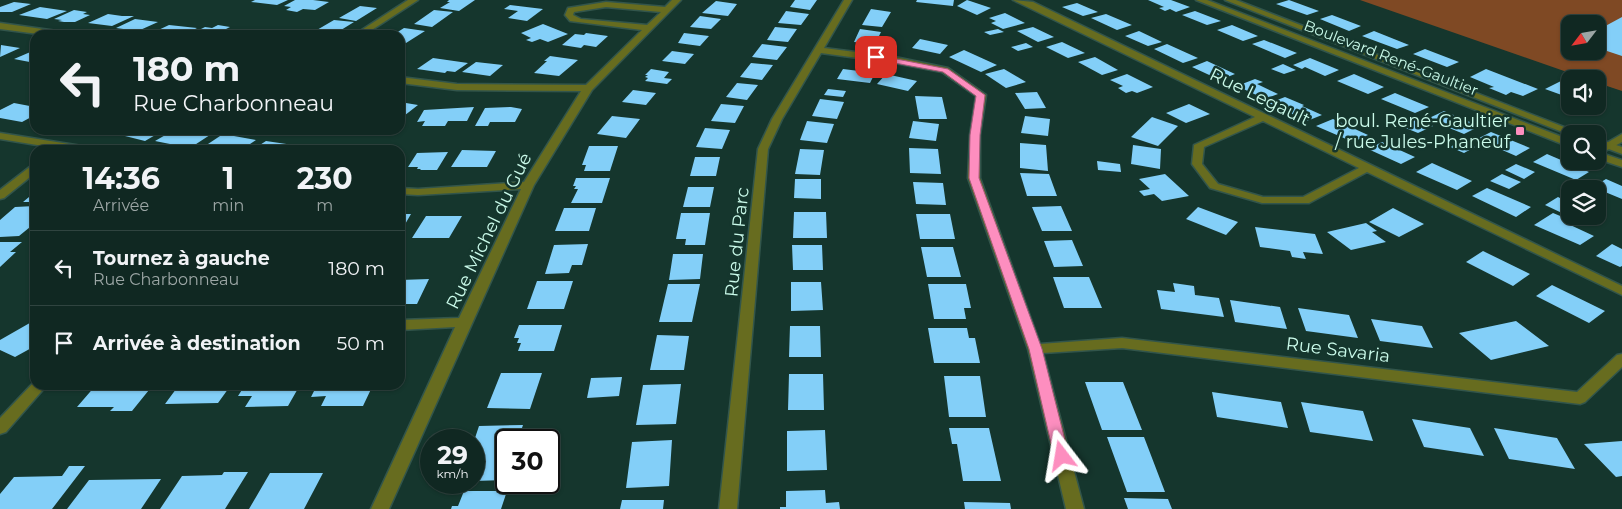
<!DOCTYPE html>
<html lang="fr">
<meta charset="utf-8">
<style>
body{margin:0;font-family:Montserrat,sans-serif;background:#1e342f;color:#f1f3f6;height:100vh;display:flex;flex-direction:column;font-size:19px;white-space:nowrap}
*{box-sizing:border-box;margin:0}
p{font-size:16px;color:#9ca6a5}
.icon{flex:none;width:28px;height:28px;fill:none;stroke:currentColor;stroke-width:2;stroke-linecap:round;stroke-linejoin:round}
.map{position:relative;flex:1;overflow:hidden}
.side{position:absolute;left:30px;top:145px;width:375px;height:245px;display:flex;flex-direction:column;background:#102822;border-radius:15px;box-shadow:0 1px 4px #0004,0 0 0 1px #304440}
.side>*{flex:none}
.banner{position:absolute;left:30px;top:30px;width:375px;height:105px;border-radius:15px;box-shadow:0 1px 4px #0004,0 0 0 1px #304440;background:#102822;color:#f1f3f6;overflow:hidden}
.needle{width:32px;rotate:239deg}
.tools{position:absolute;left:1561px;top:15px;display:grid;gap:10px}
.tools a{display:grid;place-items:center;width:45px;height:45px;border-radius:10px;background:#102822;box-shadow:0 1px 4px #0004,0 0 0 1px #304440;font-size:25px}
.speed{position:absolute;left:420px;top:429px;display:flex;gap:10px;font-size:25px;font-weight:700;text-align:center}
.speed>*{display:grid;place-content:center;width:65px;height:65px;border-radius:50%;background:#102822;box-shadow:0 1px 4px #0004,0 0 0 1px #304440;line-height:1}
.speed small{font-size:12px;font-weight:400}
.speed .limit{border:2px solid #111;border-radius:8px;background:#fff;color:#111}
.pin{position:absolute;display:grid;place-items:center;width:42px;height:42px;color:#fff;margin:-21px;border-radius:10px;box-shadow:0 2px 8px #0006}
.me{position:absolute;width:55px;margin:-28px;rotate:346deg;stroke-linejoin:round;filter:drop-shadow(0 0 4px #0008)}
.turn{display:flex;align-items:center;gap:18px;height:105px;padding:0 20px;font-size:22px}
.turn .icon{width:65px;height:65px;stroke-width:2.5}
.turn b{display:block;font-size:35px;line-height:42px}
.eta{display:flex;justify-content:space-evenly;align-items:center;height:85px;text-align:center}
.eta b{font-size:30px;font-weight:700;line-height:35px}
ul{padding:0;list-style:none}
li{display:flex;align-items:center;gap:15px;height:75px;padding:0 20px;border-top:1px solid #304440}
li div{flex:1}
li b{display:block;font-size:19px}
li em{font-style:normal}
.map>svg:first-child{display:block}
.green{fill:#7f4924;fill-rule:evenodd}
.building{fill:#83cff8}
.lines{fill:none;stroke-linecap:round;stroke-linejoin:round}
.minor-casing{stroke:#32554b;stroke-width:3}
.tertiary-casing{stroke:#32554b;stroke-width:3}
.minor{fill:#676c1f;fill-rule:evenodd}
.tertiary{fill:#676c1f;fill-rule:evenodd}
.route{fill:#fd8ebf;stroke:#a45c7c}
.poi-dot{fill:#fd8ebf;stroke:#15362d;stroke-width:2}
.labels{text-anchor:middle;stroke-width:5;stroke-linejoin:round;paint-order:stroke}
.far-street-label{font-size:15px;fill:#cafaea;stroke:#15362d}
.street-label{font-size:18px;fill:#cafaea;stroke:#15362d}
.poi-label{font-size:18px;fill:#cafaea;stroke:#15362d;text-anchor:end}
</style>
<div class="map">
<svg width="1622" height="509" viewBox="0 0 1622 509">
<rect width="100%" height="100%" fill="#15362d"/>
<path class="green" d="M1360,0h262v91l-24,-8v-4h-11zM1570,24h28v27h-28z"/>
<path class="building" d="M255,0h33l-11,5 -26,-3z
M295,0h18l16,2 -14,8 -12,-1 -6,3 -11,-2 5,-3 -7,-1z
M449,0h26l-16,11 -19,-3 10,-6h-3z
M795,0h22l-7,10 -20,-3z
M917,0h37l-1,6 -37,-4z
M967,0l24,8 -14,7 -20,-9z
M1148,0h23l19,7 -14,5 -6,-3 -5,2 -6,-3 5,-1z
M1289,0l30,11 -12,4 -31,-11z
M716,1l21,3 -9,12 -26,-3z
M14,2l17,2 -19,8h-12v-5z
M1077,3l21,9 -15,4 -21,-9z
M510,5l33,4 -16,12 -19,-3 10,-7 -14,-2z
M360,6l17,2 -21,13 -17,-3z
M40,7l27,4 -20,8 -28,-4z
M871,9l20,3 -9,15 -20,-2z
M74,10l13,2 -4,2 7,1 -15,7h-11l-6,-1 4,-1 -8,-1z
M434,10l19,2 -21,15 -18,-3z
M786,11l23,3 -8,11 -23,-2z
M1195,11l26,10 -14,4 -25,-10z
M1005,13l20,10 -22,6 -12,-6 5,-2 -7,-3z
M108,14l14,2h12l-22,10 -24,-3z
M1106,14l26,11 -15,5 -26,-12z
M1332,15l29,11 -12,5 -29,-12z
M700,16l21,3 -10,10 -21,-2z
M1622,17v39l-24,-8v-12l6,-4 -6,-2z
M135,19l23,3 -20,9 -22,-3z
M334,20l20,2 -21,13 -23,-1z
M543,24l25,10 -20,8 -8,-3 -8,3 -6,-2 5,-2 -10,-5z
M169,25l28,3 -14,7 -31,-2z
M218,25l12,2 -16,8h-25l16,-8 7,1z
M1232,25l26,11 -15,5 -26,-11z
M775,27l22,2 -9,13 -21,-2z
M1033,27l21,10 -16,5 -21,-11z
M404,28l21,3 -19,12h-6v-8h-7z
M860,29l21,3 -6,12 -21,-2z
M998,29l6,3 -14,3 -6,-3z
M247,30l19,2 -4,3h-25z
M1139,31l23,11 -14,4 -23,-10z
M1374,31l35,14 -12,4 -35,-13z
M586,33l22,3 -12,11 -12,-2 -3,3 -19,-3 13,-11 9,1z
M684,33l25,3 -9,10 -22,-3z
M920,39l28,6 -8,9 -28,-6z
M1264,40l33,13 -12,5 -33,-14z
M1062,42l23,11 -17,5 -22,-11z
M1026,43l7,4 -15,4 -7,-4z
M762,44l25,3 -10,13 -25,-3z
M1167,44l31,14 -15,5 -29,-14z
M1,45l19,3 -20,9z
M1425,49l34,13 -12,5 -34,-13z
M35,50v13l-21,-4z
M964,50l33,15 -16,7 -32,-15z
M672,51l22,3 -9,10 -23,-3z
M550,56l28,4 -19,16 -25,-3 13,-12h-3z
M1095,57l23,13 -16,5 -24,-13z
M433,58l35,5 -13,9 -8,-1 -2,2 -28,-4z
M1310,58l29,12 -14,6 -20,-9 -3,2 -9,-4z
M1207,61l28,13 -15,6 -28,-13z
M476,62l27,3 -13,11 -28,-4z
M751,63l22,2 -11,15 -22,-3z
M1283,64l13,6 -12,4 -13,-5z
M651,69l18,3 -5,6 8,1 -5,5 -22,-3 3,-3 -3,-1 3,-2h-3z
M843,69l32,4 -5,10 -33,-4z
M1004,69l22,13 -20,6 -21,-14z
M1486,69l52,20 -15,7 -12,-4 -5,3 -17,-7 5,-1 -24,-10z
M886,74l31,7 -9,10 -31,-7z
M1127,74l26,13 -16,6 -5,-2 -6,2 -8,-5 5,-2 -13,-6z
M1354,74l30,13 -16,7 -31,-13z
M1569,77l1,21 -25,-9z
M1255,79l8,3 -6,2 21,10 -13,5 -28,-13z
M737,83l21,2 -11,15 -21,-3z
M828,89l18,2 -3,6 -19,-2z
M633,90l23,3 -10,12 -24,-3z
M1037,92l9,16 -21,1 -10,-16z
M1395,93l34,14 -14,6 -34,-14z
M915,96l27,1 5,22h-28z
M1285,97l19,8 -2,1 20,9 -15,6 -38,-18z
M820,99l24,3 -7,17 -25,-3z
M400,102l18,3 -18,14z
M14,103l21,4v8l-13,7 -22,-4v-8z
M721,104l23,2 -9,17 -24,-2z
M1189,104l21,10 -24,9 -20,-10z
M474,107l-7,14h-19l-3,5h-23l3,-5 -8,1 7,-12z
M511,107l11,2 -7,13h-25l-2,4h-13l10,-18z
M1444,111l36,15 -16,8 -37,-15z
M612,116l28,3 -14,19 -29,-4z
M1025,116l25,3 -2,17 -27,-3z
M1152,117l26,9 -20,20 -27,-9z
M1413,118l20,8 -15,7 -20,-8z
M1333,119l35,16 -15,7 -37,-16z
M807,121l27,3 -7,19 -27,-3z
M913,121l26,3 -3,17 -27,-3z
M705,128l25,2 -8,19 -26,-2z
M80,130h33l-10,5z
M119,130h45l-19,11 -32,-8z
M174,130h20l19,3 -23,15 -35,-7z
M1491,132l39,16 -14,8 -39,-17z
M223,134l33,6 -15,10h-42z
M266,141l34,5 -5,4h-43z
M1461,141l14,6 -11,6 -14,-6z
M1382,142l33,15 -14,7 -33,-15z
M1020,143l26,2 2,26 -28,-3z
M1133,145l28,4 -1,20 -29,-5z
M589,146h29l-8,25h-26l2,-6h-4z
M909,148l29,1 3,25 -31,-1z
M800,149l24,1 -4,25 -25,-1z
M462,150l34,1 -9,16h-36z
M448,152l-11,18h-17l1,-1h-4l1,-2h-10l9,-14z
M1547,154l42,18 -13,8 -43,-18z
M695,157h25l-4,19h-26z
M1097,161l23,3 1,8 -23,-2z
M1432,163l40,18 -15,9 -41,-18z
M1516,164l19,8 -11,7 -19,-9z
M1020,173l29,1 8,22h-30z
M1165,174l24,22 -27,5 -8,-7 -10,2 -5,-5 11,-2 -11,-10z
M1502,174l19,8 -12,7 -19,-8z
M576,178h34l-8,25h-31l7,-14h-4l2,-3h-3z
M795,179h26v20l-27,-1z
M1606,179l16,7v13l-29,-12z
M913,182l30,1 3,22 -30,-1z
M688,187h26l-4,20h-27z
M1487,188l44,19 -15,10 -44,-21z
M35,192v10h-12z
M1558,197l12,6v5l-8,5 -17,-8z
M35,206v13l-2,2 2,2 -16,13 -19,1v-17l15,-13z
M1061,206l11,25h-30l-10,-24z
M1198,207l40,15 -12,13 -40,-16z
M564,208h32l-7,23h-34z
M1393,208l31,16 -25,13 -30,-15z
M794,212h32l1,26h-34z
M681,213h29l-5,32h-20l1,-6h-10z
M1553,213l17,7 -4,3 28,13 -14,9 -46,-20z
M400,214h11l-11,19z
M916,214h34l5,25h-35z
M426,216h36l-13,22h-37z
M1366,223l11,8 -5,1 14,10 -35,8 -24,-18z
M1255,227l60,7 8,20 -20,-2 3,7 -14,-2 -2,-6 -30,-4z
M1072,240l11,26 -29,1 -10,-26z
M0,242h22l-12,10h6l-16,15z
M588,244l-6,21h-10l-3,8 -24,1 9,-29z
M1612,244l10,5v17l-2,1 -24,-11z
M792,245h30l1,25h-30z
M921,247h32l8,30h-34z
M1483,251l47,23 -17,12 -47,-24z
M673,254h30l-3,25 -31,1z
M1053,277h36l13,31h-38z
M429,279l-12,25h-17v-24z
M537,281h36l-9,28h-37z
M791,282h30l2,28 -32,1z
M1173,283l21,3 1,9 24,3 5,19 -63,-8 -4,-19 18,2z
M668,284h32l-8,38h-33z
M928,284h38l5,24h-7l2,11h-32z
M1552,285l53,26 -16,12 -53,-27z
M1230,300l50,7 7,22 -52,-7z
M1298,308l51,7 9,23 -52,-7z
M1371,319l51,7 11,22 -53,-7z
M35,320v26l-20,11 -15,-7v-10z
M1516,321l33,25 -58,14 -32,-27z
M519,325h43l-8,26h-36l3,-8h-4l2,-5h-5z
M790,326h30l1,31h-32z
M928,328h39l2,10h6l5,25h-46z
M657,335l32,1 -5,34h-34z
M501,373h41l-12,36 -43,-1z
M789,374h34l1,36h-36z
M944,376h36l6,41h-37z
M622,377l-3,19 -32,2 4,-20z
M1085,382h38l19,48h-40z
M681,384l-5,40 -40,1 7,-40z
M96,385h57l-21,26h-22l4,-4h-37z
M179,385h52l-13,18 -53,1z
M245,385h55l-12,21 -43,1 7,-11h-14z
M317,385h56l-10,21h-42l5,-10 -15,1z
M1212,392l69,10 7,26 -71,-11z
M1301,402l62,9 10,30 -63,-9z
M1412,419l58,9 14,28 -60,-9z
M523,425l-5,15h-12v40l-32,1v-40l5,-15z
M949,428h40l12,53h-38l-6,-37h-5z
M1494,428l63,10 18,31 -66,-10z
M825,430l2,40 -40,1v-40z
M1107,437h37l21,55h-38z
M672,440l-3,46 -43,2 6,-46z
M1622,441v35l-6,1 -32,-33z
M69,466h16l-33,43h-52v-15l14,-17 48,-1z
M224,472h24l-23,37h-65l22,-33 40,-1z
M270,473h53l-19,36h-55z
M161,479l-20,30h-74l22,-29z
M825,490l1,13 13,-1 1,7h-60v-2h6v-16z
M464,491h43l-6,18h-50l1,-3h6z
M1124,498l44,1 4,10h-44z
M622,500h42l-1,9h-43z
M964,502l46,1 1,6h-46z"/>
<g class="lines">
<defs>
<path id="minor" d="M408,0h10l-54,35h-10z
M672,0h9l-89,90 -58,95 -145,324h-18l84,-182 -55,3v-10l59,-2 62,-129 -103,6 -18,-1v-6l18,1 106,-7 57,-91 -124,-1 -57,-7v-6l57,7 129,1 56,-55 -72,-9 -5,-6 3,-7 38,-6 59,5zM606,7l55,5 -14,13 -66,-6 -8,-4 1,-3z
M844,0h8l-28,48 71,9 53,11 38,27 -6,40v43l60,166 82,-6 455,54 40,-37 5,-1v13l-37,35 -5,2 -458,-56 -79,5 41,156h-18l-38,-160 -60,-171 2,-43 6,-39 -34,-24 -47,-9 -74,-10 -39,66 -14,30 -31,360h-18l39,-360 14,-30z
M1013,0l20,2 589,284v9l-255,-123 -58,31h-47l-52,-15 -18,-24 2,-19 61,-28zM1263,121l96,47 -56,29h-40l-45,-13 -16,-20 2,-17z
M0,23l64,9 4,3h-22l-46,-6z
M0,133l88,14 5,3h-25l-68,-11z
M1622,134v8l-24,13v-7z
M35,165v8l-31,25 -4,1v-9l31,-24z
M35,381v4h12l-41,47 -6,2v-16z"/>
<path id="tertiary" d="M1196,0h11l363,140v7z
M1225,0h11l346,134 -12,1z
M1598,139l24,8v7l-24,-9z
M1598,152l24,8v7l-24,-8z"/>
</defs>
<use href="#minor" class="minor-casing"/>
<use href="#tertiary" class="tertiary-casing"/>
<use href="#minor" class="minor"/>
<use href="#tertiary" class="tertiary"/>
</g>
<path class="route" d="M876,55l72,14 37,26 -5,40 -1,43 63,171 27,107 -2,4 -5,1 -5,-1 -3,-4 -25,-107 -60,-171 1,-43 6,-39 -33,-24 -70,-13 -2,-2z"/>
<rect class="poi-dot" x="1515" y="126" width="10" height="10" rx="2.5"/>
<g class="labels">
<g class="far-street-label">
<text transform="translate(1391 58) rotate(21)" y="5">Boulevard René-Gaultier</text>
</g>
<g class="street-label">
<text transform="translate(1260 97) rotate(26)" y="6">Rue Legault</text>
<text transform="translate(489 231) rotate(-64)" y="6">Rue Michel du Gué</text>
<text transform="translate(737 242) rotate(-84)" y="6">Rue du Parc</text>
<text transform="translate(1338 350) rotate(7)" y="6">Rue Savaria</text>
</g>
<g class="poi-label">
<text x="1510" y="127">boul. René-Gaultier<tspan x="1510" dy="21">/ rue Jules-Phaneuf</tspan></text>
</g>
</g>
</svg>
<div class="tools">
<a><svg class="needle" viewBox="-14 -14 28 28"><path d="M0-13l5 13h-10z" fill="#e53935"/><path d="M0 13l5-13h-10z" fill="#9ca6a5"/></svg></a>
<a><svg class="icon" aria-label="sound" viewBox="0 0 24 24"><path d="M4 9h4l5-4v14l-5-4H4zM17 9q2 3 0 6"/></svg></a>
<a><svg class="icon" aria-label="search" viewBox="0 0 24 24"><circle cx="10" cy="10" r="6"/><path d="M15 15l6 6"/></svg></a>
<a><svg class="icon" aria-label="layers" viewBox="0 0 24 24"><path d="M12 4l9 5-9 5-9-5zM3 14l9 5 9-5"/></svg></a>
</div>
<div class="speed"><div>29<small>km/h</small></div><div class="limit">30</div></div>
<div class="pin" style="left:876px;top:57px;background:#d93025"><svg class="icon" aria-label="arrive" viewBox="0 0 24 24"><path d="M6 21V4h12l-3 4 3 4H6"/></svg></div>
<svg class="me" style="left:1062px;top:456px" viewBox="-20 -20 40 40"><path d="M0-17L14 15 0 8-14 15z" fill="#fd8ebf" stroke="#fff" stroke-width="4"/></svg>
<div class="banner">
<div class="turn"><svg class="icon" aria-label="left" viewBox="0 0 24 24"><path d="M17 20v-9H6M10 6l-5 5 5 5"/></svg><div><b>180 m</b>Rue Charbonneau</div></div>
</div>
<section class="side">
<div class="eta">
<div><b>14:36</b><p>Arrivée</p></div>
<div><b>1</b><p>min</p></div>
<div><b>230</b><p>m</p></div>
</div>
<ul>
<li><svg class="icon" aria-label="left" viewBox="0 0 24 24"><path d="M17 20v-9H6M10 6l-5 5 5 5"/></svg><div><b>Tournez à gauche</b><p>Rue Charbonneau</p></div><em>180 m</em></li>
<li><svg class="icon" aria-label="arrive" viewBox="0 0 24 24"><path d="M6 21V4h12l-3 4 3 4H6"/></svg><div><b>Arrivée à destination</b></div><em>50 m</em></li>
</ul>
</section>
</div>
